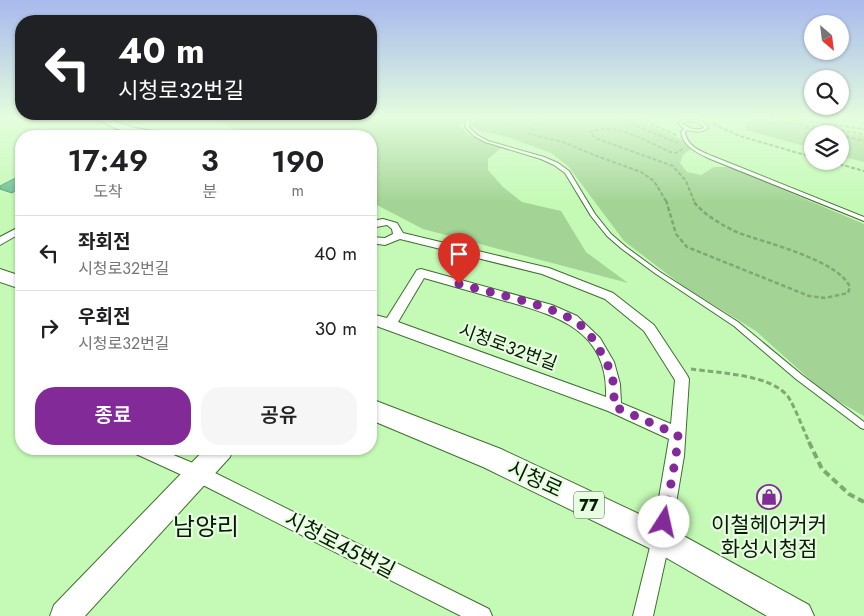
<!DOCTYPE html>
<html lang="ko">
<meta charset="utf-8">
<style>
body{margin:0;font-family:Jost,"Noto Sans KR",sans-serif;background:#f6f6f6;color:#202124;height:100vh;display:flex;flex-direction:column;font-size:19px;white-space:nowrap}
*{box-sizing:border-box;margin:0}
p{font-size:16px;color:#757577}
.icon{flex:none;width:28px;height:28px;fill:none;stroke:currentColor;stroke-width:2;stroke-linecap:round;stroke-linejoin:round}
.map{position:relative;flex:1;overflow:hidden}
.details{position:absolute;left:15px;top:130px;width:362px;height:325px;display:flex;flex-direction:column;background:#fff;border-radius:20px;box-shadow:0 1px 4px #0004}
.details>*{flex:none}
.banner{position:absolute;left:15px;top:15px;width:362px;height:105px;border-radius:20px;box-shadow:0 1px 4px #0004;background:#202124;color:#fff;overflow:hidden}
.needle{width:32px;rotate:152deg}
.controls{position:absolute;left:804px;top:15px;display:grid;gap:10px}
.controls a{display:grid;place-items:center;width:45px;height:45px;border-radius:50%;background:#fff;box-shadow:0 1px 4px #0004;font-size:25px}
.pin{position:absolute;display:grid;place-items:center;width:42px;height:42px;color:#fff;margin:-51px -21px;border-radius:50% 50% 50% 0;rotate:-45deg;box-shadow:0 0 5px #0007}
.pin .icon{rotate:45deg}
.me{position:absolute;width:55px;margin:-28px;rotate:10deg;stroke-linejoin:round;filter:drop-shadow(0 0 4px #0008)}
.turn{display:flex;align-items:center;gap:18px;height:105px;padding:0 20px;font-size:22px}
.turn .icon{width:65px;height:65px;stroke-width:2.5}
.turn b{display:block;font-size:35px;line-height:42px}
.eta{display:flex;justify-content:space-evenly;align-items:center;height:85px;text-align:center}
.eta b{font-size:30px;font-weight:600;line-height:35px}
.action{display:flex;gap:10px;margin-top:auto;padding:10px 20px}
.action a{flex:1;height:58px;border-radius:20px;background:#822b98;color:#fff;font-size:20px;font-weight:600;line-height:58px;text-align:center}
.action a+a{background:#f6f6f6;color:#202124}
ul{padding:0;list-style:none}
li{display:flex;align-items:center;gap:15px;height:75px;padding:0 20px;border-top:1px solid #e0e0e0}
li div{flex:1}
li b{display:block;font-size:19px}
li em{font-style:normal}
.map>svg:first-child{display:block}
.green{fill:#a3d495}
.building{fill:#69be91;stroke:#479c71}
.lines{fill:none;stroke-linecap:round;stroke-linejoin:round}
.lane-casing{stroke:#3f6f30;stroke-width:2}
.street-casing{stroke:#3f6f30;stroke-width:2}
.secondary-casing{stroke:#3f6f30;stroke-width:2}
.primary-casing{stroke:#3f6f30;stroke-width:2}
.path-far3{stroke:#7fa873;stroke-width:2;stroke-dasharray:4 2;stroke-linecap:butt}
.path-far2{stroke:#7fa873;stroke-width:2.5;stroke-dasharray:4.5 2.5;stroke-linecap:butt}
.path-far1{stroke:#7fa873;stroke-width:3;stroke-dasharray:5.5 3;stroke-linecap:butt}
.path{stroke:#7fa873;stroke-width:4;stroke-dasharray:7 4;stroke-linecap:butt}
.lane{fill:#fff;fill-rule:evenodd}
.street{fill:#fff;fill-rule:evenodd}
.secondary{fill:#fff;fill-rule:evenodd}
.primary{fill:#fff;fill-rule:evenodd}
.route{stroke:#822b98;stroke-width:9;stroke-dasharray:0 16.2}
.labels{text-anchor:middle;stroke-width:4.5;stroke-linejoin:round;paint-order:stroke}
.shield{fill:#e7fde1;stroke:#4b6046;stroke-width:1}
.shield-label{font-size:16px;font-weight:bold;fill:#081c03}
.street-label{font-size:18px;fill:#081c03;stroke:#e7fde1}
.near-street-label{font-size:21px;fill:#081c03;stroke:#e7fde1}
.near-poi-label{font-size:21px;fill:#081c03;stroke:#e7fde1}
.near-quarter-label{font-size:24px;fill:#081c03;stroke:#e7fde1}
</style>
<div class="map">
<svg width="864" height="616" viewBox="0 0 864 616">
<rect width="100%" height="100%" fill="#c4fab5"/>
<path class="green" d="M210,117h254l-4,9c12,14 25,17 41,22l-13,11v11l15,17 19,15 39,9 25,41 42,31 -205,-54 -52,-27v-66h-124z
M478,117h150l54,23 9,9 -8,6 -3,8 7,9 14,3 13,-8h15l135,57v192l-38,-22 -70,-63 -73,-45 -59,-45 -56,-75 -17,-13 -44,-16 -27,-6 -8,-6z
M754,119l110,17v26l-24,-6v-22h-28v14l-67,-18v-7z"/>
<path class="building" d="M21,175v12l-9,6 -12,-4v-3z"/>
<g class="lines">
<defs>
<path id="lane" d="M467,117h4l-2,10 8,8 11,6 56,16 14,6 11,8 26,43 16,20 15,13 34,25 78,50 64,53 62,47v7l-3,-1 -65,-49 -62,-53 -78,-52 -34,-25 -15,-13 -16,-20 -26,-43 -11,-8 -13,-6 -56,-17 -11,-6 -9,-9z
M685,119c8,0 19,0 23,9 -6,5 -13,4 -21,2l-2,2c2,14 15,19 27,24l152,61v4l-156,-63c-12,-6 -25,-12 -27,-26l3,-3 -6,-6zM687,121c6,1 13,0 17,7 -8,3 -15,1 -22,-5z"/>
<path id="street" d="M97,117h9l12,6 17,5 39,6 4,2c-22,1 -65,-2 -81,-19z
M383,219l14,4 6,10 146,35 64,25 41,32 33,50 2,4 -5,77 -14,83 -17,77h-20l19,-77 17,-100 -61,-28 -237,-87v-10l16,4 30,-48 4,-1 131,36 25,11 23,22 14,24 6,22 1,19 50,21 4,-44 -31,-49 -39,-32 -63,-25 -142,-35 -15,6 -14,-2v-6l14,1 8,-4 -1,-5 -5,-4 -16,3v-7zM424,278c25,7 49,14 74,21 53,15 111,28 108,98l-208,-75z
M21,226v7l-21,12v-8z
M134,449h25l46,19 284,141 3,7h-31l-268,-136 -57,-26z"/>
<path id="secondary" d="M205,449h28l-3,8 -145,159h-35l4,-11z"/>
<path id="primary" d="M0,269l21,7v13l-21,-7z
M371,399l130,50 170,80 138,76 5,11h-47l-116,-67 -168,-82 -112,-47z"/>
</defs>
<use href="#lane" class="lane-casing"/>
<use href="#street" class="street-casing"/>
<use href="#secondary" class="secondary-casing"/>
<use href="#primary" class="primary-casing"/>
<path class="path-far3" d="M540,117l-11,17 34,8 31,13 47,17 13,9 12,20
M614,117l64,26
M634,117l42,18
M764,117l13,4 87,13
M798,117l22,6 44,6
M713,124l27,12 72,21
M805,127l30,7
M840,135l24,6
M683,149l-7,4 -6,-1c-24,-11 -54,-30 -80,-20l5,6 78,28 13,15 8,20
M828,161l36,10"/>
<path class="path-far2" d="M666,200l10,34 11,13 122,49 16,2 23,-5 2,-6c-12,-27 -84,-44 -111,-54 -12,-5 -23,-12 -33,-19 -5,-5 -10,-8 -13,-14"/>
<path class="path-far1" d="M691,369c26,4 82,5 98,29 8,14 14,31 21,46"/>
<path class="path" d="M809,442l13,27 27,25 15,8"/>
<use href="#lane" class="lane"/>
<use href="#street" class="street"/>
<use href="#secondary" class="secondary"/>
<use href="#primary" class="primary"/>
</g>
<linearGradient id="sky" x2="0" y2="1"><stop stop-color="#a8b9ed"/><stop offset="0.58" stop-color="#e4fdde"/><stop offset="1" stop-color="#e4fdde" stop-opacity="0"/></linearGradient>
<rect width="864" height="203" fill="url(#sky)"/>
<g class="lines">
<path class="route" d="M459,284c32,9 95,21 120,40 11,8 19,23 25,34 9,16 12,30 9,48l65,29 -2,21 -12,66"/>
</g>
<defs>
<symbol id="shop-ring" viewBox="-11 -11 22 22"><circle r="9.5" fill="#e7fde1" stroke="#822b98" stroke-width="1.5"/><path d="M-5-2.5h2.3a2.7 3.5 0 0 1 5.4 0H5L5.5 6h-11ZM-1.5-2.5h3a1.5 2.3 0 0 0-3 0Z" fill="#822b98"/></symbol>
</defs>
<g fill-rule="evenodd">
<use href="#shop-ring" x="755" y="483" width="28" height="28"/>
</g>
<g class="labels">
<rect class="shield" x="574" y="491.5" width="30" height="27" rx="4"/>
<g class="shield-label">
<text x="589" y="511">77</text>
</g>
<g class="street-label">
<text transform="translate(508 347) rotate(20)" y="6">시청로32번길</text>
</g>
<g class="near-street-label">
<text transform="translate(535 479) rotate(25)" y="7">시청로</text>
<text transform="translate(340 545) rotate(27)" y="7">시청로45번길</text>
</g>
<g class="near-poi-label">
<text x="769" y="532">이철헤어커커<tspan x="769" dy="24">화성시청점</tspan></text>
</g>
<g class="near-quarter-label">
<text x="206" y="535">남양리</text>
</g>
</g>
</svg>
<div class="controls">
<a><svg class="needle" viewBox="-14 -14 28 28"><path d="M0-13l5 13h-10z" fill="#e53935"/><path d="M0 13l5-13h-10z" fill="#757577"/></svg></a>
<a><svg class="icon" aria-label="search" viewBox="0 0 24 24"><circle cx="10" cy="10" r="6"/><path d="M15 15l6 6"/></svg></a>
<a><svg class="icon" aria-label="layers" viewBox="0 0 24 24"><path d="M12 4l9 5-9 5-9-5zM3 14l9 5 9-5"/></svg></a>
</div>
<div class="pin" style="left:459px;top:284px;background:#d93025"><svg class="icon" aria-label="arrive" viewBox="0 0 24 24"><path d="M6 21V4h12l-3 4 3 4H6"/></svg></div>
<svg class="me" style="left:664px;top:522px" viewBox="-20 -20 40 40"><circle r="19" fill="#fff"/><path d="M0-13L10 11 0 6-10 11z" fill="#822b98"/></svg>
<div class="banner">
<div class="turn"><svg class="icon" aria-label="left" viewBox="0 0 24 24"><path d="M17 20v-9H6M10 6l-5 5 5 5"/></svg><div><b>40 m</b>시청로32번길</div></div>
</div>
<section class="details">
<div class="eta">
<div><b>17:49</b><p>도착</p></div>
<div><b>3</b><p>분</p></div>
<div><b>190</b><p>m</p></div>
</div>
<ul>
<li><svg class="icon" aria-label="left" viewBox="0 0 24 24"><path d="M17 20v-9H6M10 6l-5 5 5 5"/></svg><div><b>좌회전</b><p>시청로32번길</p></div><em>40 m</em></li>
<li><svg class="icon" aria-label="right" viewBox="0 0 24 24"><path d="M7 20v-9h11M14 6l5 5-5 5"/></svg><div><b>우회전</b><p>시청로32번길</p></div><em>30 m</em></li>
</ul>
<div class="action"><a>종료</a><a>공유</a></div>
</section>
</div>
